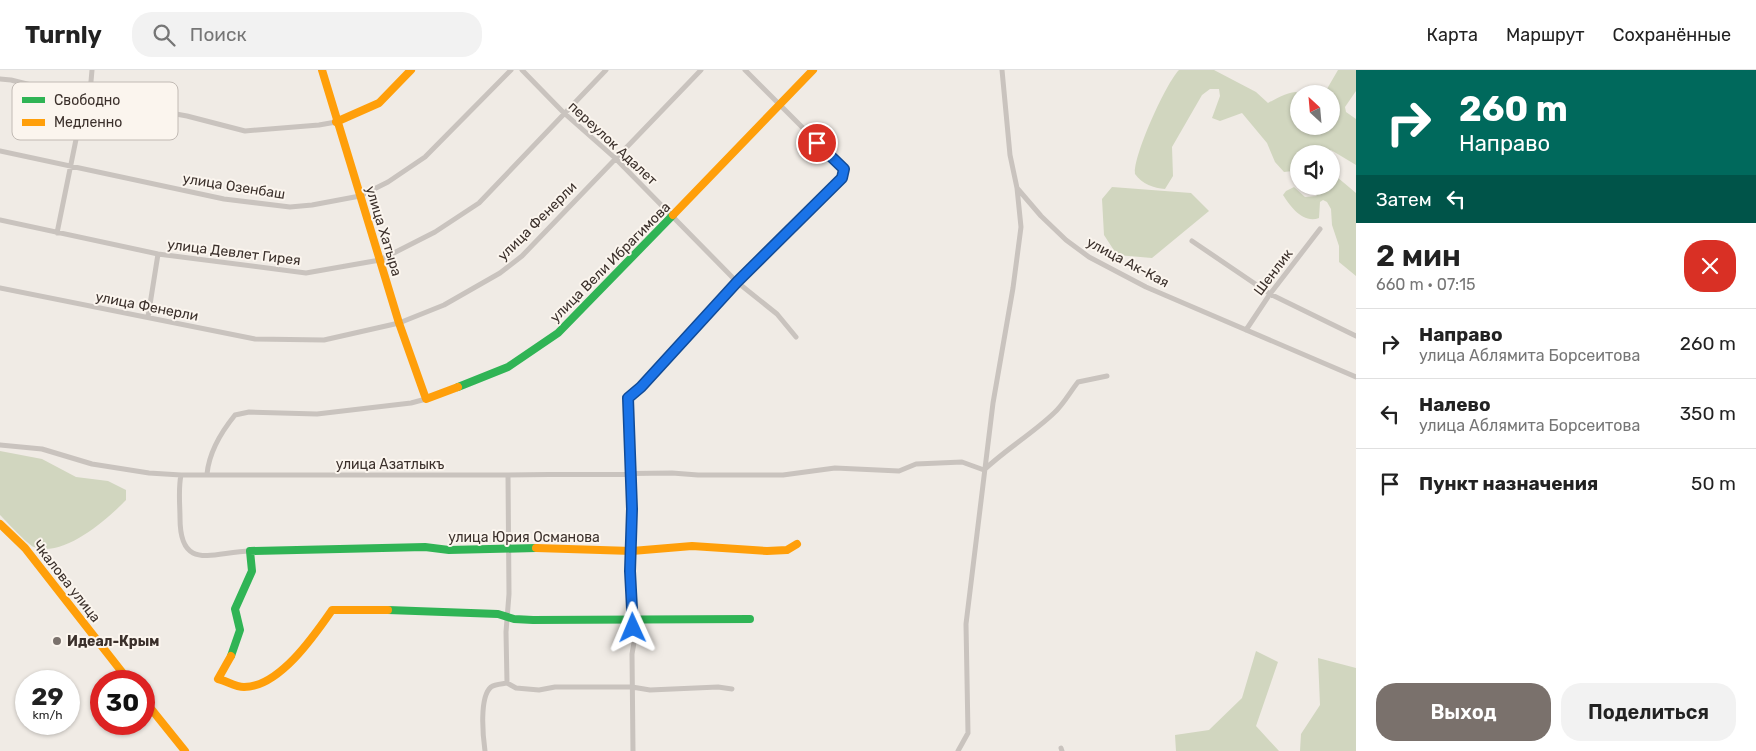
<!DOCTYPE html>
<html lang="ru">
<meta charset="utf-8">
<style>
body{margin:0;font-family:Rubik,sans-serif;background:#f2f2f2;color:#222;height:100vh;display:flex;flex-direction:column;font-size:19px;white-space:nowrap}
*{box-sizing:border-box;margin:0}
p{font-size:16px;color:#767676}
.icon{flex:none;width:28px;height:28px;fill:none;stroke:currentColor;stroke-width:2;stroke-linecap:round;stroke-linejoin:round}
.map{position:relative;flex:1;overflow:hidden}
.side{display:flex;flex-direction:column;background:#fff;width:400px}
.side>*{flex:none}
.top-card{background:#00695c;color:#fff;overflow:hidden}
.needle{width:32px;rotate:334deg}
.fabs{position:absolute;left:1290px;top:15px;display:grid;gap:10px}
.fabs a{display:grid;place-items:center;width:50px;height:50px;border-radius:50%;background:#fff;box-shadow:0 1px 4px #0004;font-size:25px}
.speed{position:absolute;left:15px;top:600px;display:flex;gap:10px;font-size:25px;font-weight:700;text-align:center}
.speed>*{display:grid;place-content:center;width:65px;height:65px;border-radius:50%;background:#fff;box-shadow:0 1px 4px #0004;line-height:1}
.speed small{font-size:12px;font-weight:400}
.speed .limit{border:8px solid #d22;background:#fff;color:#111}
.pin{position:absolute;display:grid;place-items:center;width:42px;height:42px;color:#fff;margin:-21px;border:2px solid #fff;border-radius:50%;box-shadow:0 1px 5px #0007}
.me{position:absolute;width:55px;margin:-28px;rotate:359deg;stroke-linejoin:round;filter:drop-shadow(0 0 4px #0008)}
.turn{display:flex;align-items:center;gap:18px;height:105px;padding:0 20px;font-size:22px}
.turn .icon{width:65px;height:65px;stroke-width:2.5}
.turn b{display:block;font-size:35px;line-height:42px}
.then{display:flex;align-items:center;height:48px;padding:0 20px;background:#0003;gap:10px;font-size:19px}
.round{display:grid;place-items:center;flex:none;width:52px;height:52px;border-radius:20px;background:#f2f2f2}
.head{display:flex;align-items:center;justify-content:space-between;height:85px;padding:0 20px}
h1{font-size:30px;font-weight:600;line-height:38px}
.primary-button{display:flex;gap:10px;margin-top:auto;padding:10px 20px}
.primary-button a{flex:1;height:58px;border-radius:20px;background:#7a716c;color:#fff;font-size:20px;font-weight:600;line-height:58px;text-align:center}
.primary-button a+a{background:#f2f2f2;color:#222}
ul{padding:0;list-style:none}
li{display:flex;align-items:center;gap:15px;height:70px;padding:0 20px;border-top:1px solid #e0e0e0}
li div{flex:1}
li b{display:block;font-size:19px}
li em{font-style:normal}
header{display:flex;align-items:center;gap:30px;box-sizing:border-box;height:70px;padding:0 25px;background:#fff;border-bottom:1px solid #e0e0e0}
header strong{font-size:24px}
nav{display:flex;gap:28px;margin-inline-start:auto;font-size:18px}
.search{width:350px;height:45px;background:#f2f2f2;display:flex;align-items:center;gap:12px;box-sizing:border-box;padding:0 18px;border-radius:20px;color:#767676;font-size:19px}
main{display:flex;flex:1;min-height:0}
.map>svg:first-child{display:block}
.green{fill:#d1d6bf}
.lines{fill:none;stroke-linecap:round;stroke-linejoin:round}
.street{stroke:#c9c3be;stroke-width:5}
.fast{stroke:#30b455;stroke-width:8}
.slow{stroke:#ff9f0a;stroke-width:8}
.route-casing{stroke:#114b97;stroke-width:12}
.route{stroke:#1a73e8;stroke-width:9}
.poi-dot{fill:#7a716c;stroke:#fbf5ee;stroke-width:2}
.labels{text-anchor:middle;stroke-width:4;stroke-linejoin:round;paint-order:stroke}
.street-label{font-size:14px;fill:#3b302b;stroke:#fbf5ee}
.poi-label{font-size:14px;font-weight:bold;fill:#3b302b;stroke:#fbf5ee;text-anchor:start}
.key{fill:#fbf5ee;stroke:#c1bab4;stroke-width:1}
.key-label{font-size:14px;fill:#3b302b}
</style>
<header>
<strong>Turnly</strong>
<div class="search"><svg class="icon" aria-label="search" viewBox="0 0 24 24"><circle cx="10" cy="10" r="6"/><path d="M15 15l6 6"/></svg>Поиск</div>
<nav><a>Карта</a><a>Маршрут</a><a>Сохранённые</a></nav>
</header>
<main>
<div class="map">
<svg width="1356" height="681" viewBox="0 0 1356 681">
<rect width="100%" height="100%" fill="#f0ebe5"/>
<path class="green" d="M1179,0h35l42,22 12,11c15,-8 27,-15 44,-9h-13v32h32v-32h-7l14,-24h18v21l-11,16 1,5 10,7v46l-25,-15 -12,4h-20v23l-6,-6 -9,1 -9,-10 -8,-19 -25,-30 -22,8 -8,-3 8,-22 -1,-7h-9l-8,6 -30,52 1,29 -8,13c-11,-1 -23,-5 -30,-15 -2,-18 31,-91 44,-104z
M1331,102l25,21v83l-17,-14v-16l-7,-21 -1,-16 -4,-7 -4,-2 -3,2 -1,16c-16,6 -29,-12 -36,-23l3,-4 8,-4 11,10 12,-1 -9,-10h23z
M1112,117l79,6 18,18 -57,47 -35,-3 -13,-20 -2,-36z
M0,381l42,8 34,18 32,4 18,9v10c-19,20 -63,58 -92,47 -6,-2 -28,-26 -34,-32z
M1256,581l22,11 -22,64 23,25h-103l-1,-16 34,-5 33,-32z
M1318,588l38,10v83h-56l1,-17 19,-29z"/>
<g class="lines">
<path class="street" d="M522,0l42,43 51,45 122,124 40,32 19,23
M1002,0l8,85 7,33 24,28 25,24 23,17 57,30 210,90
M0,9l11,1 60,15 116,21 58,15 74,-6 17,-3
M0,81l224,48 66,8 22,-2 48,-9 28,-14 37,-25 86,-87
M0,150l158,34 148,19 74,-13 55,-28 44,-29 127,-133
M57,163l26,-128 7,-12 2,-23
M1192,171l78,53 86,42
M0,218l255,51 69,1 75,-17 45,-18 56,-32 22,-17 179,-186
M148,247l10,-63
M1246,260l24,-36 50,-65
M0,375l42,4 50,15 57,9 32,2h327l164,-2 26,2h85l52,-7 64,3 17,-7 46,-2 22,8c22,-21 48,-36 70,-57 9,-8 16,-21 24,-31l29,-6
M207,404c2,-21 15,-43 28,-59l14,-3 68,2 94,-11 15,-4
M181,405c-3,14 -1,30 -1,43 0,54 32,34 70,33
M507,613l9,5 23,2 16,-3h77l18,3 68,-3 14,2
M1061,678l1,3
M485,681c-2,-14 -6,-54 6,-64 4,-3 11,-3 16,-4l-1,-51 3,-38 -1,-119
M633,681l-1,-97 3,-17 -4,-66 1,-62 -4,-111 13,-11 96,-105 105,-104 2,-9 -99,-99
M958,681l10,-18 -2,-109 27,-221 20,-115 8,-61 -4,-39"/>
<path class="fast" d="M458,317l50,-20 50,-34 115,-118
M388,540l110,4 16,5 19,1 217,-1
M231,586l9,-26 -5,-21 17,-38 -2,-20 175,-4 24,3 87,-2"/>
<path class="slow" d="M322,0l77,253 27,76 32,-12
M336,52l43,-19 32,-33
M673,145l140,-145
M0,454l25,24 104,133
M536,478l96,3 60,-5 75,5 20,-1 10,-6
M231,586l-13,23c9,2 17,8 26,8 35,0 70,-51 88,-77h56
M144,630l41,51"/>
</g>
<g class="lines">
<defs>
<path id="route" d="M633,558l-3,-57 2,-62 -4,-111 13,-11 96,-105 105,-104 2,-9 -27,-26"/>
</defs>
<use href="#route" class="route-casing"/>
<use href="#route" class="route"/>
</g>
<circle class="poi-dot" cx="57" cy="571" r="5"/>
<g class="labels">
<g class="street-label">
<text transform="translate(613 73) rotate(43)" y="5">переулок Адалет</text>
<text transform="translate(234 116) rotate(9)" y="5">улица Озенбаш</text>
<text transform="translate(537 151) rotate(-45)" y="5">улица Фенерли</text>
<text transform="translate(384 161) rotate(73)" y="5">улица Хатыра</text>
<text transform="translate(234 182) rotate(7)" y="5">улица Девлет Гирея</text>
<text transform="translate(610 192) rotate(-45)" y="5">улица Вели Ибрагимова</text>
<text transform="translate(1128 192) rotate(28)" y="5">улица Ак-Кая</text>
<text transform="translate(1273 202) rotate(-53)" y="5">Шенлик</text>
<text transform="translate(147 236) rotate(11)" y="5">улица Фенерли</text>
<text x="390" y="399">улица Азатлыкъ</text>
<text x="524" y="472">улица Юрия Османова</text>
<text transform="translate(67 511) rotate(52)" y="5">Чкалова улица</text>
</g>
<g class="poi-label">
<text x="67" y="576">Идеал-Крым</text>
</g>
</g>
<rect x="12" y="12" width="166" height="58" rx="8" class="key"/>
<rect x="22" y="27" width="23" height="6" fill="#30b455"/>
<rect x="22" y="49" width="23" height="7" fill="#ff9f0a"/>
<g class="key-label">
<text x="54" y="35">Свободно</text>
<text x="54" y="57">Медленно</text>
</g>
</svg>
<div class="fabs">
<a><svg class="needle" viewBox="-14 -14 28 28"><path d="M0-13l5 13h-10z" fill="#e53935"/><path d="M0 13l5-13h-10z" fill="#767676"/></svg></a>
<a><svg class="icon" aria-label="sound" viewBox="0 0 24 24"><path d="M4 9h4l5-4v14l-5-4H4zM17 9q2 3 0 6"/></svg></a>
</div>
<div class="speed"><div>29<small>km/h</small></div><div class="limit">30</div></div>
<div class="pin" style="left:817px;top:73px;background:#d93025"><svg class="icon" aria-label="arrive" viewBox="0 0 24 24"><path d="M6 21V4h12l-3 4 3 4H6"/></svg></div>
<svg class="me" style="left:633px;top:558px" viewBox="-20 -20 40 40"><path d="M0-17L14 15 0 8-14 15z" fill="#1a73e8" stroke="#fff" stroke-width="4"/></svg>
</div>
<section class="side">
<div class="top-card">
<div class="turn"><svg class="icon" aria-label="right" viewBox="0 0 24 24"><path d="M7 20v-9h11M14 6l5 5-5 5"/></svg><div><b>260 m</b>Направо</div></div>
<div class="then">Затем<svg class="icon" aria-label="left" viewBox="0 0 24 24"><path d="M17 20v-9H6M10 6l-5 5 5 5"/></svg></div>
</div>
<div class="head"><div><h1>2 мин</h1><p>660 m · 07:15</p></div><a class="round" style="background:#d93025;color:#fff"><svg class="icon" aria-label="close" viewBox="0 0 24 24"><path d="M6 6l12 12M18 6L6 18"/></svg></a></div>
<ul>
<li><svg class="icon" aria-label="right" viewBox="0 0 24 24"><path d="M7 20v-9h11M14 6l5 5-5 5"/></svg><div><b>Направо</b><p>улица Аблямита Борсеитова</p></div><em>260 m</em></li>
<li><svg class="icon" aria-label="left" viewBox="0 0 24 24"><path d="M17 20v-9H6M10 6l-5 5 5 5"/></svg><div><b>Налево</b><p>улица Аблямита Борсеитова</p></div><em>350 m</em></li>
<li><svg class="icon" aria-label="arrive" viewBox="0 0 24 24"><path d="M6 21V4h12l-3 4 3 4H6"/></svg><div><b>Пункт назначения</b></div><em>50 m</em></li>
</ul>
<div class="primary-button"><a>Выход</a><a>Поделиться</a></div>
</section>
</main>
